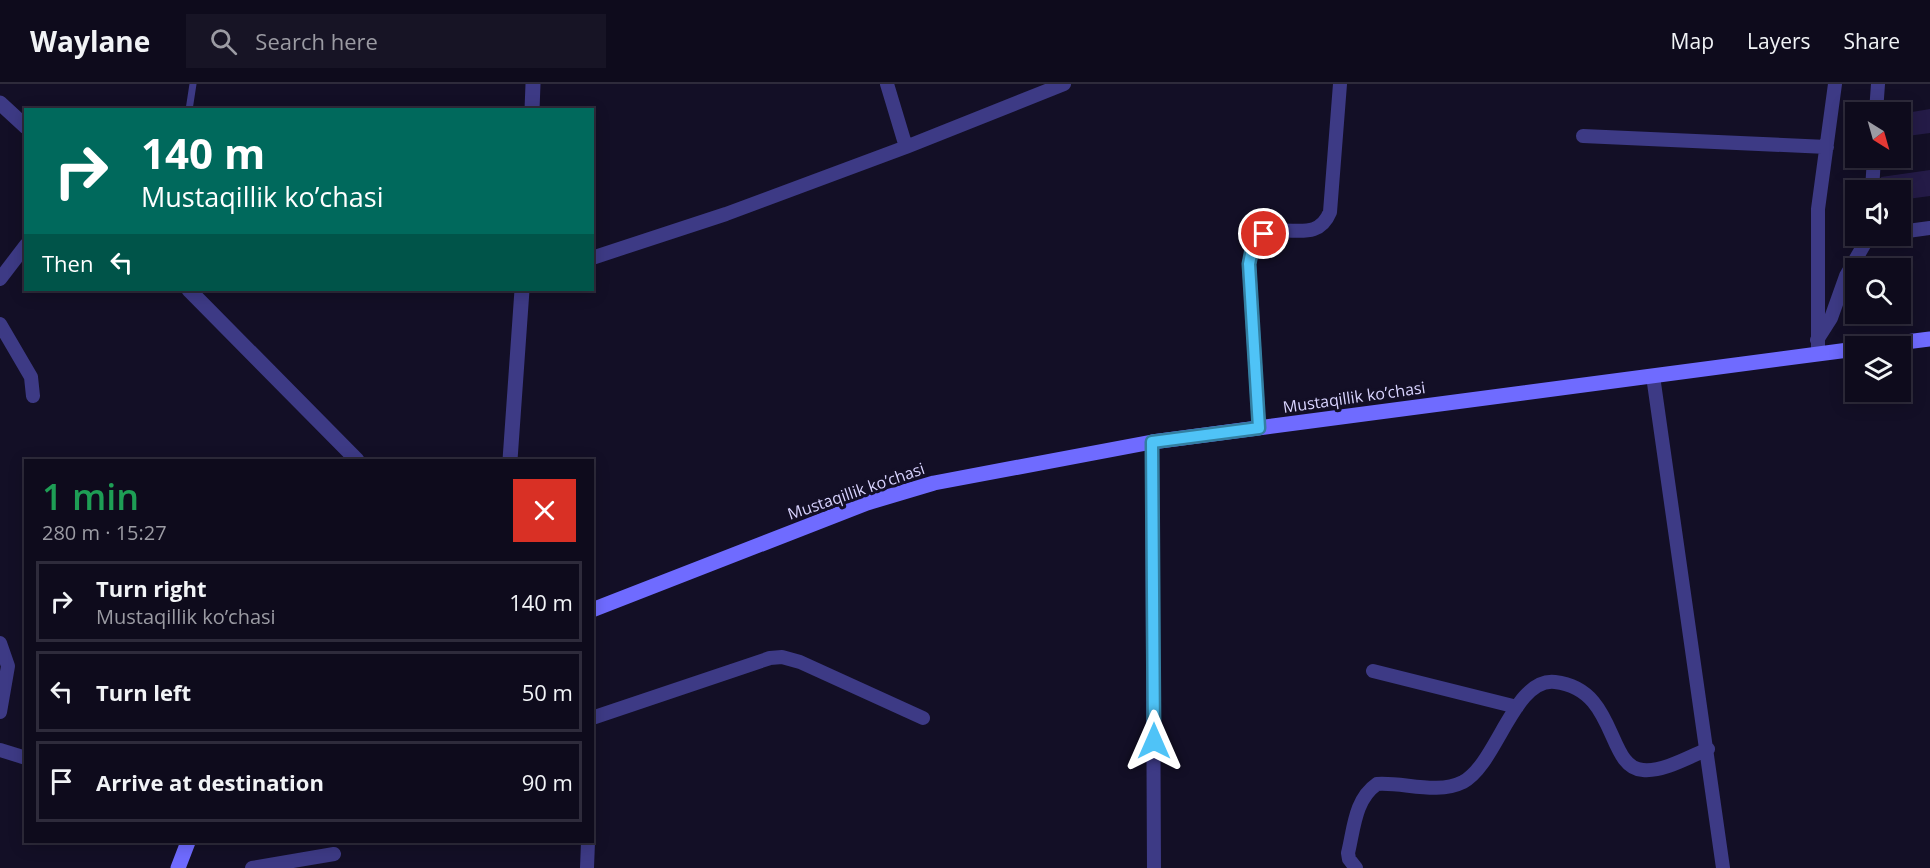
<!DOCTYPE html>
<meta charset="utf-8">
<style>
body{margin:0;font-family:"Open Sans",sans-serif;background:#171425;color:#f1f3f6;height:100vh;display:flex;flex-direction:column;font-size:22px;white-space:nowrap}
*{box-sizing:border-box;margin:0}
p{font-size:20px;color:#9b9ba3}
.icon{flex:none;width:33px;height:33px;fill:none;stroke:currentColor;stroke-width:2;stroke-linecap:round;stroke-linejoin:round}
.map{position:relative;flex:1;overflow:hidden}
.side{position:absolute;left:24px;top:375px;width:570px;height:384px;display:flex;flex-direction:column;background:#0e0b1c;border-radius:0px;box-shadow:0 3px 15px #0003,0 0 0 2px #2e2b3b}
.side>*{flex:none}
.hud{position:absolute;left:24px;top:24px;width:570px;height:183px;border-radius:0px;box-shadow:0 3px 15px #0003,0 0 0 2px #2e2b3b;background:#00695c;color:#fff;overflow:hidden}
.needle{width:39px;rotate:143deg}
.tools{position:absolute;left:1845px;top:18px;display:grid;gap:12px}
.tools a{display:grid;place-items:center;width:66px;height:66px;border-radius:0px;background:#0e0b1c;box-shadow:0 3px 15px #0003,0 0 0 2px #2e2b3b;font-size:30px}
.pin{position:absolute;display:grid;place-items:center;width:51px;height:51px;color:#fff;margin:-26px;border:3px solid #fff;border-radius:50%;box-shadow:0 2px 6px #0007}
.me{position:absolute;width:66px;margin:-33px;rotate:0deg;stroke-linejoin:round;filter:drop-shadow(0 0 4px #0008)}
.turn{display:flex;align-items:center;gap:21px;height:126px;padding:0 18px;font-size:27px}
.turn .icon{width:78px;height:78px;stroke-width:2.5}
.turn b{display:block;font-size:42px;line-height:51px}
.then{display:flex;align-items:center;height:57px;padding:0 18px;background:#0003;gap:12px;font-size:22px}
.round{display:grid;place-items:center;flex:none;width:63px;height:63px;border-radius:0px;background:#171425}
.summary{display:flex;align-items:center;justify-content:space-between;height:102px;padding:0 18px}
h1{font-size:36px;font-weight:600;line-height:45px;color:#1e9e55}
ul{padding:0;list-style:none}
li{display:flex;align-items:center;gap:18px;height:81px;margin:0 12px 9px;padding:0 6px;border:3px solid #2e2b3b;border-radius:0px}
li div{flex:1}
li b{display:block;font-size:22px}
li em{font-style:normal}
header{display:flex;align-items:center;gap:36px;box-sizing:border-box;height:84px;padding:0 30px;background:#0e0b1c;border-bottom:2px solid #2e2b3b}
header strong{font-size:28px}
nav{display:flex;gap:33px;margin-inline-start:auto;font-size:21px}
.search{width:420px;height:54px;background:#171425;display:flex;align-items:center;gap:15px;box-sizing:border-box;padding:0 21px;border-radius:0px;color:#9b9ba3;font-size:22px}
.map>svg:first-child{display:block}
.building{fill:#241b47}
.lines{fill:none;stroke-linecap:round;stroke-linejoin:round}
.service{stroke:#3d3a85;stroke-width:7}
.minor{stroke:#3d3a85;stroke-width:14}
.tertiary{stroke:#3d3a85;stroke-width:15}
.secondary{stroke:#6f6bff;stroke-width:15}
.route-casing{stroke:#337fa1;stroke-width:15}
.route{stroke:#4fc3f7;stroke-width:10}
.labels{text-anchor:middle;stroke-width:6;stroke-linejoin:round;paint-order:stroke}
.street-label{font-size:16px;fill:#d9d4ff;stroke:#130f26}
</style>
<header>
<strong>Waylane</strong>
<div class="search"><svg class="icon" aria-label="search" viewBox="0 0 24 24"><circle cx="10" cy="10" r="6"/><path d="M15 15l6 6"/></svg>Search here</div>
<nav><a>Map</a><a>Layers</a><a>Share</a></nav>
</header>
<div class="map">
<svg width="1930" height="784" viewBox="0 0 1930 784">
<rect width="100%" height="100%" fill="#130f26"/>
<path class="building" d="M1930,25v24l-30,4v-23z
M1930,86v26l-30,4v-10h-17l-2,-13z"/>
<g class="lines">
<path class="service" d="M189,26l4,-26"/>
<path class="minor" d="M887,0l19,63
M1876,28l2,-28
M1583,52l244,11
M1872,106l2,-32
M1900,148l30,-4
M592,174l134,-44 180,-67 158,-63
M0,195l26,-34
M0,240l31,53 2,19
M1817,256l14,-22 15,-42 23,-40
M1818,270v-145l17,-125
M1653,292l70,492
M1259,344l-10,-164c13,-64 63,-8 81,-52l10,-128
M1152,358l2,426
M0,559l8,23 -8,46
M1373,587l144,36
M592,634l178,-60 12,-1 18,5 123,56
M0,666l26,8
M252,784l82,-14
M587,784l1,-26
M1356,784l-7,-9 -1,-6c6,-25 7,-54 29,-69 27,-2 60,11 86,-2 34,-18 51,-105 92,-100 63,7 51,86 88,88 20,2 46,-13 65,-21"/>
<path class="tertiary" d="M0,19l26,24
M532,26l1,-26
M189,206l168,170
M510,376l12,-170"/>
<path class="secondary" d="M1874,262l56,-7
M592,526l275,-107 67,-20 218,-41 704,-93
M178,784l10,-26"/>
</g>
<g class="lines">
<defs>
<path id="route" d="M1154,657l-2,-299 107,-14 -10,-164 3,-15 12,-15"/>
</defs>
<use href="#route" class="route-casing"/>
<use href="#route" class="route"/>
</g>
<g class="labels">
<g class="street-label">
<text transform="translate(1354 313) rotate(-8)" y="6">Mustaqillik ko’chasi</text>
<text transform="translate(856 407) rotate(-19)" y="6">Mustaqillik ko’chasi</text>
</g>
</g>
</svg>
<div class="tools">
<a><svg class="needle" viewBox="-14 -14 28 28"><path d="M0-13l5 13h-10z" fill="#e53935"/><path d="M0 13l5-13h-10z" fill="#9b9ba3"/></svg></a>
<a><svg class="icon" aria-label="sound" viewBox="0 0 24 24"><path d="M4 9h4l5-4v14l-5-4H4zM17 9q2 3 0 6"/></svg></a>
<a><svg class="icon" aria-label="search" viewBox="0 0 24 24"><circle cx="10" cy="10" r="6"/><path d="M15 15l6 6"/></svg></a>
<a><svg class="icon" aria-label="layers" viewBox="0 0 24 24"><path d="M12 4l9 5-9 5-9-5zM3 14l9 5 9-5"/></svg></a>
</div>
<div class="pin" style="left:1264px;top:150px;background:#d93025"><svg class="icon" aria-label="arrive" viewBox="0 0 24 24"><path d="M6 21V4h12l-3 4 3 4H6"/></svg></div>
<svg class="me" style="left:1154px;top:657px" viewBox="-20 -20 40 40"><path d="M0-17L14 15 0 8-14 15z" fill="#4fc3f7" stroke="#fff" stroke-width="4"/></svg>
<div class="hud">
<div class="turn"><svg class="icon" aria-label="right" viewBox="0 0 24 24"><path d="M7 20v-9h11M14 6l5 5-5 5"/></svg><div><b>140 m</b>Mustaqillik ko’chasi</div></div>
<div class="then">Then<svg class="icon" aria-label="left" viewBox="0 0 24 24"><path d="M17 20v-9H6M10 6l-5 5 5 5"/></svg></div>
</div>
<section class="side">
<div class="summary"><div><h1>1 min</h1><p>280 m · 15:27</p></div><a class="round" style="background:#d93025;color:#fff"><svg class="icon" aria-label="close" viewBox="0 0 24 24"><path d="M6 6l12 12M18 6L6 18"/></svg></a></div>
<ul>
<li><svg class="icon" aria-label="right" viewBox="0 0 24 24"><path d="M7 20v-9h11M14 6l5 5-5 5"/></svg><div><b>Turn right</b><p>Mustaqillik ko’chasi</p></div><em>140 m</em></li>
<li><svg class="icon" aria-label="left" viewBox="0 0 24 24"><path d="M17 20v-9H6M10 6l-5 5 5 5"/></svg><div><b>Turn left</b></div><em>50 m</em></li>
<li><svg class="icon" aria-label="arrive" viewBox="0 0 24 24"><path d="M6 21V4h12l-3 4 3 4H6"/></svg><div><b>Arrive at destination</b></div><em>90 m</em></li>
</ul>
</section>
</div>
